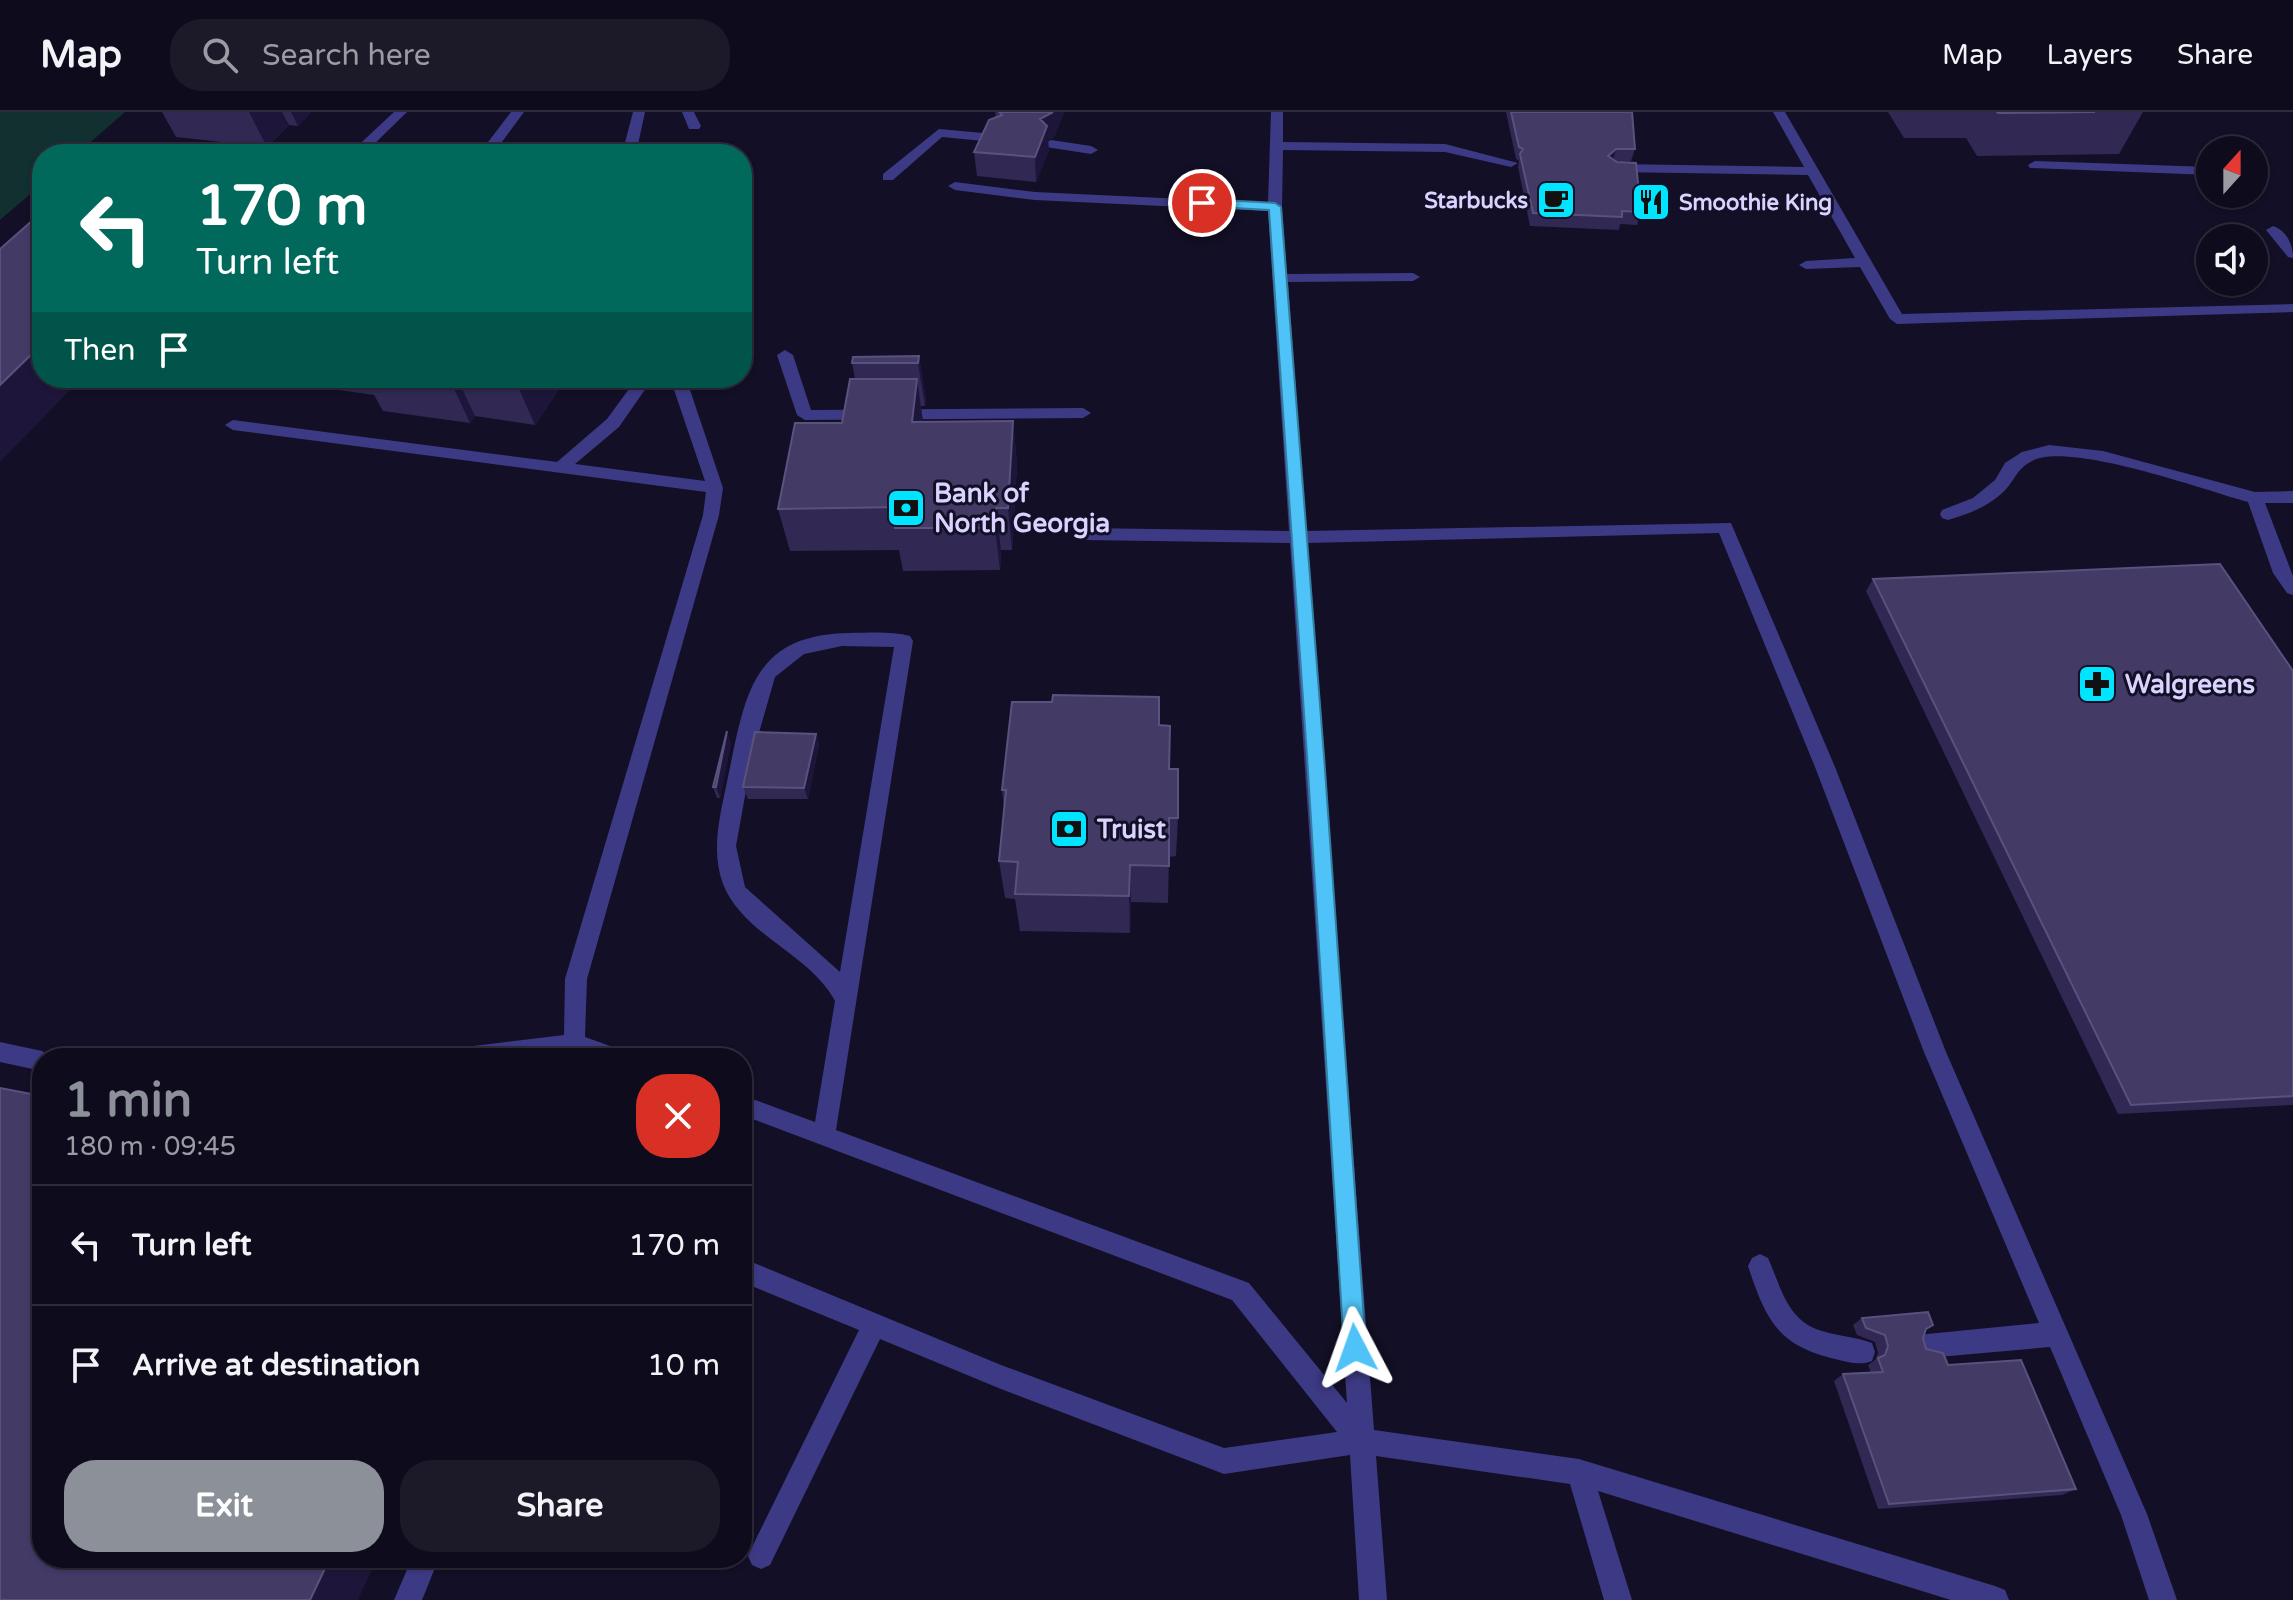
<!DOCTYPE html>
<meta charset="utf-8">
<style>
body{margin:0;font-family:"Varela Round",sans-serif;background:#1c1929;color:#f1f3f6;height:100vh;display:flex;flex-direction:column;font-size:30px;white-space:nowrap}
*{box-sizing:border-box;margin:0}
p{font-size:26px;color:#9b9ba3}
.icon{flex:none;width:44px;height:44px;fill:none;stroke:currentColor;stroke-width:2;stroke-linecap:round;stroke-linejoin:round}
.map{position:relative;flex:1;overflow:hidden}
.drawer{position:absolute;left:32px;top:936px;width:720px;height:520px;display:flex;flex-direction:column;background:#0e0b1c;border-radius:32px;box-shadow:0 2px 6px #0004,0 0 0 2px #2e2b3b}
.drawer>*{flex:none}
.hud{position:absolute;left:32px;top:32px;width:720px;height:244px;border-radius:32px;box-shadow:0 2px 6px #0004,0 0 0 2px #2e2b3b;background:#00695c;color:#fff;overflow:hidden}
.needle{width:52px;rotate:21deg}
.tools{position:absolute;left:2196px;top:24px;display:grid;gap:16px}
.tools a{display:grid;place-items:center;width:72px;height:72px;border-radius:50%;background:#0e0b1c;box-shadow:0 2px 6px #0004,0 0 0 2px #2e2b3b;font-size:40px}
.pin{position:absolute;display:grid;place-items:center;width:68px;height:68px;color:#fff;margin:-34px;border:4px solid #fff;border-radius:50%;box-shadow:0 2px 8px #0007}
.me{position:absolute;width:88px;margin:-44px;rotate:356deg;stroke-linejoin:round;filter:drop-shadow(0 0 6px #0008)}
.turn{display:flex;align-items:center;gap:28px;height:168px;padding:0 32px;font-size:36px}
.turn .icon{width:104px;height:104px;stroke-width:2.5}
.turn b{display:block;font-size:56px;line-height:68px}
.then{display:flex;align-items:center;height:76px;padding:0 32px;background:#0003;gap:16px;font-size:30px}
.round{display:grid;place-items:center;flex:none;width:84px;height:84px;border-radius:32px;background:#1c1929}
.summary{display:flex;align-items:center;justify-content:space-between;height:136px;padding:0 32px}
h1{font-size:48px;font-weight:700;line-height:60px;color:#8c9099}
.action{display:flex;gap:16px;margin-top:auto;padding:16px 32px}
.action a{flex:1;height:92px;border-radius:32px;background:#8c9099;color:#fff;font-size:32px;font-weight:700;line-height:92px;text-align:center}
.action a+a{background:#1c1929;color:#f1f3f6}
ul{padding:0;list-style:none}
li{display:flex;align-items:center;gap:24px;height:120px;padding:0 32px;border-top:2px solid #2e2b3b}
li div{flex:1}
li b{display:block;font-size:30px}
li em{font-style:normal}
header{display:flex;align-items:center;gap:48px;box-sizing:border-box;height:112px;padding:0 40px;background:#0e0b1c;border-bottom:2px solid #2e2b3b}
header strong{font-size:38px}
nav{display:flex;gap:44px;margin-inline-start:auto;font-size:28px}
.search{width:560px;height:72px;background:#1c1929;display:flex;align-items:center;gap:20px;box-sizing:border-box;padding:0 28px;border-radius:32px;color:#9b9ba3;font-size:30px}
.map>svg:first-child{display:block}
.green{fill:#12302f}
.lines{fill:none;stroke-linecap:round;stroke-linejoin:round}
.minor{fill:#3d3a85;fill-rule:evenodd}
.wall{fill:#312854}
.shaded-wall{fill:#1d163a}
.building{fill:#433a66;stroke:#5a527e;stroke-width:2}
.route{fill:#4fc3f7;stroke:#337fa1;stroke-width:2}
.labels{text-anchor:middle;stroke-width:6;stroke-linejoin:round;paint-order:stroke}
.far-poi-label{font-size:22px;font-weight:bold;fill:#d9d4ff;stroke:#130f26;text-anchor:end}
.poi-label{font-size:26px;font-weight:bold;fill:#d9d4ff;stroke:#130f26;text-anchor:start}
</style>
<header>
<strong>Map</strong>
<div class="search"><svg class="icon" aria-label="search" viewBox="0 0 24 24"><circle cx="10" cy="10" r="6"/><path d="M15 15l6 6"/></svg>Search here</div>
<nav><a>Map</a><a>Layers</a><a>Share</a></nav>
</header>
<div class="map">
<svg width="2293" height="1488" viewBox="0 0 2293 1488">
<rect width="100%" height="100%" fill="#130f26"/>
<path class="green" d="M0,0h125l-48,42h-35v30l-42,36z"/>
<g class="lines">
<path class="minor" d="M394,0h13l-43,42h-15z
M511,0h13l-31,42h-14z
M633,0h12l-9,42h-14z
M682,0h12l7,14 -2,3h-10z
M1271,0h12v30l162,2 73,19 -7,4 -66,-15 -162,-2 -1,57 5,67 126,-1 7,4 -7,4 -125,1 18,249 425,-8 104,244 111,285 201,462 30,86h-28l-28,-85 -71,-168 -123,11 -9,-3 -3,-9 3,-9 9,-3 112,-11 -115,-271 -109,-285 -96,-234 -412,10 67,887 205,29 416,127 10,4 4,10h-58l-353,-109 34,109h-28l-34,-116 -194,-28 11,144h-28l-9,-145 -126,19 -223,-85 -121,-50 -110,226 -9,4 -9,-4 -4,-9 4,-9 107,-217 -117,-48v-24l259,107 223,83 113,-16 -105,-132 -490,-185v-20l73,27 20,-121c-26,-48 -92,-66 -112,-117 -13,-35 -2,-72 5,-107 17,-80 23,-143 122,-144 19,0 42,-2 60,3l3,5 -77,489 413,153 98,120 -57,-860 -205,-3 -8,-6 8,-6 204,3 -21,-320 -233,-11 -80,-10 -7,-4 7,-4 80,10 233,11zM842,534l52,1 -54,325 -95,-85 -9,-41 16,-89 23,-80 29,-23z
M1773,0h12l117,202 391,-10v8l-396,12 -7,-5 -30,-52 -54,2 -7,-4 7,-4 49,-3 -47,-83 -194,-3 -7,-4 7,-4 190,3z
M939,17l55,5 7,4 -7,4 -52,-5 -49,43h-10v-6z
M1051,28l40,6 7,4 -7,4 -45,-7 -2,-3z
M2035,49l175,6v8l-180,-7 -2,-3z
M2273,114c14,5 20,19 20,32l-5,-1 -22,-27z
M785,238l8,5 18,55 272,-2 8,5 -8,5 -278,2 -8,-5 -20,-60z
M637,266h16l-34,49 -44,37 130,17 -35,-103h16l37,110 -4,27 -132,464 -2,58 39,14 3,7h-64v-4l-29,4h-88l3,-7 8,-3 107,-13 1,-56 138,-464 3,-23 -473,-62 -8,-5 8,-5 324,42 50,-43z
M2049,333l54,6 152,41 38,-1v12h-28l28,73v19l-6,-2 -14,-20 -25,-71c-44,-12 -179,-61 -216,-41 -14,7 -16,16 -25,27 -15,17 -38,26 -59,32l-6,-2 -2,-4 2,-4 31,-12 22,-18 10,-17 17,-11z
M0,930l42,9 10,7h-10v13l-42,-9z
M1760,1142l8,4c13,29 19,63 54,73 17,5 34,6 50,12l3,9 -3,9c-12,5 -24,1 -37,-2 -58,-14 -69,-39 -87,-93l4,-8z
M412,1446h27l-17,42h-28z"/>
</g>
<path class="wall" d="M162,0h149l-13,14 -9,-1 -22,22 -91,-10z
M995,0h69l-10,25 -6,3 1,10 -13,32 -59,-6 -3,-24 22,-34z
M1506,0h126l3,37 -4,12h-15l25,51 -4,13 -17,-1 -1,6 -89,-4 -12,-59 1,-6 -3,-2z
M1888,0h255l-24,42 -142,2 -11,-18h-62z
M919,244l7,44 -1,6h-4l2,16 90,-1 4,43 -5,86h-11l-1,20 -97,1 -4,-21 -109,1 -12,-42 64,-86 13,-44 -3,-16z
M255,266h312l-32,47 -60,-9 -5,7 -87,-12 -9,-16z
M1873,467l420,92v434l-175,9 -252,-523z
M1159,613l19,93 -2,38 -7,1 -1,46 -37,-1 -1,31 -110,-2 -5,-32 -10,-1 -6,-37 5,-53 -2,-18z
M816,622l3,11 -11,54h-60l-5,-12z
M731,631l-11,55h-3l-4,-11z
M1862,1206l71,7 -8,5 -2,8 3,11 22,16 128,124 -14,6 -184,14 -44,-128 9,-7 28,-1 -3,-8 7,-5 3,-7 -3,-11 -18,-7 -4,-10z"/>
<path class="shaded-wall" d="M249,0h33l7,13 -22,22z
M291,0h20l-13,14z
M1053,0h11l-10,25 -6,3 1,10 -13,32 -1,-25 5,-38z
M1616,37l-3,12 -5,-5z
M42,232v34h40l-82,84v-77z
M919,244l7,44 -1,6 -7,-43z
M451,266h6l18,38 -5,7 -20,-43z
M519,266h48l-32,47 -19,-43z
M917,267l6,43h-11z
M1013,309l4,43 -5,86 -4,-42z
M996,396l5,42 -1,20 -5,-42z
M727,619l4,12 -11,55 -4,-11z
M816,622l3,11 -11,54 -4,-11z
M1130,753l1,37 -1,31 -1,-37z
M330,1446h14l28,11 -14,31h-48z"/>
<path class="building" d="M999,0h54l-13,7 7,7 -12,31 -61,-5 15,-32 13,-5z
M1511,0h121l3,37h-19l-8,7 9,6 19,1 5,49 -19,-1v6l-89,-4 -13,-59 3,-5 -4,-2z
M1997,0h98l-97,1z
M42,100v132l-42,41v-136z
M919,244l-1,7h-66l1,-6z
M491,266h28l-3,4z
M850,267h67l-5,43 101,-1 -5,87h-12l-1,20h-100l3,-21 -120,2 17,-86h47z
M2220,452l73,107v425l-162,9 -258,-526z
M1053,583l106,2v28l11,1 -1,43h9v49h-9v48l-39,-1 -1,31 -114,-2 3,-32 -19,-1 7,-71h-4l10,-88h40z
M727,619l-11,56h-3z
M755,620l61,2 -12,54 -61,-1z
M0,976l42,8v462h288l-20,42h-310z
M1928,1200l5,13 -7,4 -3,9 3,11 17,4 5,12 73,-5 55,129 -187,15 -46,-130 40,-2 -5,-14 7,-3 3,-9 -3,-11 -19,-7 -4,-10z"/>
<path class="route" d="M1202,87l73,4 6,4 43,549 42,592 -3,8 -8,3 -8,-3 -3,-8 -37,-592 -38,-546 -71,-4 -2,-3z"/>
<defs>
<symbol id="cafe-square" viewBox="-11 -11 22 22"><rect x="-9" y="-9" width="18" height="18" rx="4" fill="#00e5ff" stroke="#130f26"/><path d="M-5.5-4.5H6V0H3Q3 3.5 0 3.5H-2.5Q-5.5 3.5-5.5 0ZM3-3.2v2h1.7v-2ZM-6 4.5H4V6H-6Z" fill="#111"/></symbol>
<symbol id="restaurant-square" viewBox="-11 -11 22 22"><rect x="-9" y="-9" width="18" height="18" rx="4" fill="#00e5ff" stroke="#130f26"/><path d="M-5-6h1v4h1v-4h1v4h1v-4h1v5L-1.5 .5V6h-2V.5L-5-1ZM5-6V6H3V1.5H1.5Q1.5-4 5-6Z" fill="#111"/></symbol>
<symbol id="bank-square" viewBox="-11 -11 22 22"><rect x="-9" y="-9" width="18" height="18" rx="4" fill="#00e5ff" stroke="#130f26"/><path d="M-6-4H6V4H-6ZM0-2.3a2.3 2.3 0 1 0 0 4.6a2.3 2.3 0 1 0 0-4.6Z" fill="#111"/></symbol>
<symbol id="pharmacy-square" viewBox="-11 -11 22 22"><rect x="-9" y="-9" width="18" height="18" rx="4" fill="#00e5ff" stroke="#130f26"/><path d="M-2-6h4v4h4v4h-4v4h-4v-4h-4v-4h4Z" fill="#111"/></symbol>
</defs>
<g fill-rule="evenodd">
<use href="#cafe-square" x="1534" y="66" width="44" height="44"/>
<use href="#restaurant-square" x="1629" y="68" width="44" height="44"/>
<use href="#bank-square" x="884" y="374" width="44" height="44"/>
<use href="#pharmacy-square" x="2075" y="550" width="44" height="44"/>
<use href="#bank-square" x="1047" y="695" width="44" height="44"/>
</g>
<g class="labels">
<g class="far-poi-label">
<text x="1528" y="96">Starbucks</text>
<text x="1679" y="98" text-anchor="start">Smoothie King</text>
</g>
<g class="poi-label">
<text x="934" y="390">Bank of<tspan x="934" dy="30">North Georgia</tspan></text>
<text x="2125" y="581">Walgreens</text>
<text x="1097" y="726">Truist</text>
</g>
</g>
</svg>
<div class="tools">
<a><svg class="needle" viewBox="-14 -14 28 28"><path d="M0-13l5 13h-10z" fill="#e53935"/><path d="M0 13l5-13h-10z" fill="#9b9ba3"/></svg></a>
<a><svg class="icon" aria-label="sound" viewBox="0 0 24 24"><path d="M4 9h4l5-4v14l-5-4H4zM17 9q2 3 0 6"/></svg></a>
</div>
<div class="pin" style="left:1202px;top:91px;background:#d93025"><svg class="icon" aria-label="arrive" viewBox="0 0 24 24"><path d="M6 21V4h12l-3 4 3 4H6"/></svg></div>
<svg class="me" style="left:1355px;top:1236px" viewBox="-20 -20 40 40"><path d="M0-17L14 15 0 8-14 15z" fill="#4fc3f7" stroke="#fff" stroke-width="4"/></svg>
<div class="hud">
<div class="turn"><svg class="icon" aria-label="left" viewBox="0 0 24 24"><path d="M17 20v-9H6M10 6l-5 5 5 5"/></svg><div><b>170 m</b>Turn left</div></div>
<div class="then">Then<svg class="icon" aria-label="arrive" viewBox="0 0 24 24"><path d="M6 21V4h12l-3 4 3 4H6"/></svg></div>
</div>
<section class="drawer">
<div class="summary"><div><h1>1 min</h1><p>180 m · 09:45</p></div><a class="round" style="background:#d93025;color:#fff"><svg class="icon" aria-label="close" viewBox="0 0 24 24"><path d="M6 6l12 12M18 6L6 18"/></svg></a></div>
<ul>
<li><svg class="icon" aria-label="left" viewBox="0 0 24 24"><path d="M17 20v-9H6M10 6l-5 5 5 5"/></svg><div><b>Turn left</b></div><em>170 m</em></li>
<li><svg class="icon" aria-label="arrive" viewBox="0 0 24 24"><path d="M6 21V4h12l-3 4 3 4H6"/></svg><div><b>Arrive at destination</b></div><em>10 m</em></li>
</ul>
<div class="action"><a>Exit</a><a>Share</a></div>
</section>
</div>
